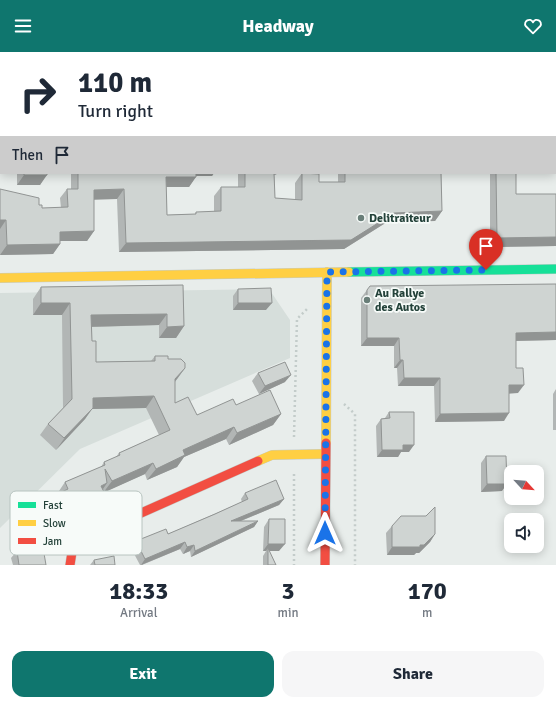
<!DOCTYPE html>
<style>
body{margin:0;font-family:Signika,sans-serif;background:#f6f6f7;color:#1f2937;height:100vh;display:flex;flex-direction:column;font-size:15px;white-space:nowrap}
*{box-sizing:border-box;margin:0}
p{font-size:13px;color:#747a83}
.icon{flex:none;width:22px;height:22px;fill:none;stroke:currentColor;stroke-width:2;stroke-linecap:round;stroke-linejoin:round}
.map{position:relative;height:513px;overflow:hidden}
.panel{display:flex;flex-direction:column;background:#fff;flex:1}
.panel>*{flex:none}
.hud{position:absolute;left:0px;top:0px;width:556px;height:122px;box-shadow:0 2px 10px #0003;background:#fff;color:#1f2937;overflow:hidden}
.needle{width:26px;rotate:116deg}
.fabs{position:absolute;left:504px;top:413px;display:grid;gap:8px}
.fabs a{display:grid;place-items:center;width:40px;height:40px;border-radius:8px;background:#fff;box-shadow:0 2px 10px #0003;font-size:20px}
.pin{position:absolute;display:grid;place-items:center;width:34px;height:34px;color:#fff;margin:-41px -17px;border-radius:50% 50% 50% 0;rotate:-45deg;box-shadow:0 0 4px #0007}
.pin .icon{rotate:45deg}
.me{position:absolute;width:44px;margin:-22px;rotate:0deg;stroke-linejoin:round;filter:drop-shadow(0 0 3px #0008)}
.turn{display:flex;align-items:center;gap:14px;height:84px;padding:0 12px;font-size:18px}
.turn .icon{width:52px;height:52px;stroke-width:2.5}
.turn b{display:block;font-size:28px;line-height:34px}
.then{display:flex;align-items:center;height:38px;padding:0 12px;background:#0003;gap:8px;font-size:15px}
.eta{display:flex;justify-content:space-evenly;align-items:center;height:68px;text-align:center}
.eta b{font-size:24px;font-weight:700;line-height:28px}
.cta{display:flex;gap:8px;margin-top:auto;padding:8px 12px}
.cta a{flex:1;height:46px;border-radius:12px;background:#0f766e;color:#fff;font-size:16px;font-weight:700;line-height:46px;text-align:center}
.cta a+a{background:#f6f6f7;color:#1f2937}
header{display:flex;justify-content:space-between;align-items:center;height:52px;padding:0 12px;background:#0f766e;color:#fff;font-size:18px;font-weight:700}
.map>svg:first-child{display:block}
.built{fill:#d6dedb}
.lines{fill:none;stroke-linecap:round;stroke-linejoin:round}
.fast-casing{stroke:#c3cbc8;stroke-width:10}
.slow-casing{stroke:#c3cbc8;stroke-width:10}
.jam-casing{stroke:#c3cbc8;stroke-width:10}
.path{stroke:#c3ccca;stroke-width:2.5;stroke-dasharray:2 3;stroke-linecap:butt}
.fast{stroke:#16e098;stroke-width:9}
.slow{stroke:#ffcf43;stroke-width:9}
.jam{stroke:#f24e42;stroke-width:9}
.wall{fill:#b2b6b5}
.shaded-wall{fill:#919493}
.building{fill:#cfd4d2;stroke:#919493}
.route{stroke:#1a73e8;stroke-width:7;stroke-dasharray:0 12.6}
.poi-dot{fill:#697e78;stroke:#f7fbf9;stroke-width:1.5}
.labels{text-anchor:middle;stroke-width:3.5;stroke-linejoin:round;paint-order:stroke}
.poi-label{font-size:12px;font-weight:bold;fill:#24423a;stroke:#f7fbf9;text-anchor:start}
.key{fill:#f7fbf9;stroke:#b8c4c0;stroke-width:1}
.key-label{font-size:11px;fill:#24423a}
</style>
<header><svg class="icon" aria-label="menu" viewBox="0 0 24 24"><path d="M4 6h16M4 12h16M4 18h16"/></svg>Headway<svg class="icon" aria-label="heart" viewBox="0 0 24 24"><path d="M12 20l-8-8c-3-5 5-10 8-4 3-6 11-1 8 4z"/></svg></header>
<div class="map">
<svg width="556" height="513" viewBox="0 0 556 513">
<rect width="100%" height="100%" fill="#e8edeb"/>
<path class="built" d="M269,237l21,31v38l-210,91 -80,79v-235z"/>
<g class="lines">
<defs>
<path id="fast" d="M349,220l207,-3"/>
<path id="slow" d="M0,226l349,-6
M326,391l1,-171
M258,409l14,-6 52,-1"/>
<path id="jam" d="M70,513l2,-13 13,-14 173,-77
M325,513l1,-122"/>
</defs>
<use href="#fast" class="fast-casing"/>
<use href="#slow" class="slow-casing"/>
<use href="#jam" class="jam-casing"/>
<path class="path" d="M344,352l11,10v151
M294,385l3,-118 11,-11
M294,422v91"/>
<use href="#fast" class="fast"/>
<use href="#slow" class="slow"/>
<use href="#jam" class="jam"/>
</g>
<path class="wall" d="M55,0h91l-1,1h-90z
M155,0h21l-1,1h-19z
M374,0h22v1h-22z
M456,0h55v1h-55z
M1,79v17h-1v-15z
M17,121h30l-7,12h-23z
M71,121h143l-2,3h-16l-7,11h-23l1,28 28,-1 1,-2h18v-16l7,-9h17v-14h39l-1,2h-2l1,23 20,2v-17l7,-10 17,9h19v-9h103l1,38 -7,10 -48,1 -43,27 -225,3 -2,-53h-23v32l-7,10h-27v3l-7,10 -53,1v-66l39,16 3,3h19l-1,-10 7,-9h4z
M490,121h26v21h40v52l-66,1z
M556,232v56l-40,1v27l2,25h-9l-5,28 -69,1 -1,-36h-36l-1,-18h-3v-22h-33v-48l6,-8z
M183,233l1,41 -8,12h-17v-13l-67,2v14l4,21 55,-1 4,-5 13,3 17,9 -10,14v21l22,12 39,-10 45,9 -8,11 -44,20 -3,-6 -42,18 -7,10 -30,13 -2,-6 -41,18 -7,14 -50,22 -9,-17 9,-12 10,-5 8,-12 36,-15 3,-5 12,-5 3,-4 40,-18 -13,-27 -54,1 -7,10 -29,31 -16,-15 8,-11 15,-16 -1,-93h-29v-16l8,-12z
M238,237l28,21h-33v-14z
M258,321l27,9 -26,12 -7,-13z
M556,337v41h-3v-36z
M389,360l20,40h-8l-3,5h-21l-1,-31 5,-7 4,-1z
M486,404l16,35 -21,1v-29z
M245,441l39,6 -5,6 -38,16h17l-4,6 -63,30 -1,-6 -7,3 -3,-5 -38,16h-2l-9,-17 5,-7 32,-7 74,-32 -1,-3z
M269,467l10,32h-10l7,14h-13v-9l3,-5h-3l1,-24z
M392,474l43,8 -5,8 -11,11h-3l-2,2h-27l-1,-22z
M22,481l24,32h-33l-2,-7 6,-7 -1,-11z
M94,508l21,5h-25z"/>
<path class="shaded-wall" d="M128,0h18l-1,1h-18z
M170,0h6l-1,1h-10z
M237,0h19l-4,1h-15z
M191,121h23l-2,3h-23z
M24,123h23l-7,10h-23z
M166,125h30l-7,10h-30z
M124,137l-7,10 -30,1 7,-10z
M442,159l-7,10 -48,1 -43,27 -225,3 7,-9 268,-30z
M0,168h6l-6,9z
M94,179l-7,10h-34l7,-9z
M556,185v9l-66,1 7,-9z
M60,192l-7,10 -53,1 7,-10z
M41,251h29l-8,12h-29z
M238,251h34l-6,7h-33z
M167,262l-8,11 -76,2 8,-12z
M184,274l-8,12h-17l8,-11z
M556,280v8l-46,1 6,-8z
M367,286h32l-5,8h-33z
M400,308h3l-6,8h-3z
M185,316l-8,11 -10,11 8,-11z
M291,323l-6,7 -26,12 6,-8z
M404,326h36l-6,8h-36z
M509,333h15l-6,8 -14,1z
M154,344l-8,12 -54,1 -7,10 -29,31 37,-52z
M509,361l-5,8 -69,1 5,-8z
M281,362l-8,11 -44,20 8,-12z
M234,375l-8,12 -42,18 -7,10 -30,13 9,-11 27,-19z
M403,393h11l-5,7h-8l-3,5h-21l5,-7z
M153,411l-8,11 -42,19 9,-12z
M107,431l-8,12 2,-9z
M487,432h20l-5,7 -21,1z
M105,442l-8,12 -50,22 8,-11z
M284,447l-5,6 -53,22 5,-6z
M258,469l-4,6 -63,30 4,-6z
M435,482l-5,8 -11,11h-3l-2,2h-27l5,-8 28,-2z
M185,490l-5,7 -39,16 4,-6z
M268,492h17l-6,7h-11v-3l-2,3h-3z
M194,493l-4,6 -7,3 4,-7z"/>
<path class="building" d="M12,0h20v1h-20z
M70,0h58v1h-56z
M381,0h15v1h-15z
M464,0h47v1h-47z
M24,121h23v2h-23z
M78,121h118v4h-30l1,38 29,-1v-2l25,-1v-24h24v-14h29l1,25 27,2v-27l17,1v8h26v-9h96l1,38 -48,2 -43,27 -225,3 -2,-54 -30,1v41l-34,1v12l-53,1 -1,-25h-6v-31l39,9v7h3v3l26,-1 -1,-18h11z
M496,121h20v21h40v43l-59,1z
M556,232v48l-40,1v35h7l1,17h-15v28l-69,1v-36h-36l-1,-18h-3l-1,-22h-32v-48l3,-4z
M183,233l1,41 -17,1v-13l-76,1 1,26h4v21l59,-1v-5h13v3h13l4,4v5l-10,11v24l13,-6 9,18 36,-16 3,6 34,-15 11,24 -44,19 -3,-6 -51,23 2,5 -29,14 -3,-6 -41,18 -7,-12 2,14 -6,3 4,8 -50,23 -8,-18 21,-10 -3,-7 40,-17 -1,-3 16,-7 -1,-2 51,-23 -16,-34 -61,2v10l-29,30 -16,-14 24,-25 -2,-96h-29v-16z
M271,236l1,15h-34v-14z
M285,310l6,13 -26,11 -7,-13z
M389,360h25v33h-11v5h-21l-1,-31 9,-1z
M486,404h20l1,28h-20z
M276,428l8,19 -53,22h27l-63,30 -1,-6 -7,2 -2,-5 -40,17 -9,-18 30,-12 2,5 47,-20 33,-15 -3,-6z
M435,455v27l-11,11h-4v2h-28v-21l9,-10h25z
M269,467h16v25h-17z
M40,478l6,35h-27l-2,-14 6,-1 -1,-17z
M268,496l8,17h-8z
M114,504l1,9h-20l-1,-5z"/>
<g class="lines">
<path class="route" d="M325,481l2,-261 159,-2"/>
</g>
<g class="poi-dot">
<circle cx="361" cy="166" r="4"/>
<circle cx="367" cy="248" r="4"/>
</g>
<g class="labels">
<g class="poi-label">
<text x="369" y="170">Delitraiteur</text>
<text x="375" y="245">Au Rallye<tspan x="375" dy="14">des Autos</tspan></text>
</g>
</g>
<rect x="10" y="439" width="132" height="64" rx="6" class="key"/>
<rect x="18" y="450" width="18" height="6" fill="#16e098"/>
<rect x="18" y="468" width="18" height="6" fill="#ffcf43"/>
<rect x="18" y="486" width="18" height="6" fill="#f24e42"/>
<g class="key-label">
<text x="43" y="457">Fast</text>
<text x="43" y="475">Slow</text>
<text x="43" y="493">Jam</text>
</g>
</svg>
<div class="fabs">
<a><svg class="needle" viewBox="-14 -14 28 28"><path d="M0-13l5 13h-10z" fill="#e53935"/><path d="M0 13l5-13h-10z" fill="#747a83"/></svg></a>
<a><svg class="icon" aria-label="sound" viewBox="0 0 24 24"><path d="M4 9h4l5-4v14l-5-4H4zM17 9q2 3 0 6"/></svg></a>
</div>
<div class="pin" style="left:486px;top:218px;background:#d93025"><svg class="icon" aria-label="arrive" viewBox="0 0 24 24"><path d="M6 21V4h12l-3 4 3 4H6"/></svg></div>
<svg class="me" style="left:325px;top:481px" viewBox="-20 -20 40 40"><path d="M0-17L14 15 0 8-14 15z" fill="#1a73e8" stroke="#fff" stroke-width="4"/></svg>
<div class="hud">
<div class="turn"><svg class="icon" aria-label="right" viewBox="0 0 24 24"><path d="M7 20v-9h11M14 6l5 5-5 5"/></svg><div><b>110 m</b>Turn right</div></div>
<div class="then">Then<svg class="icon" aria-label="arrive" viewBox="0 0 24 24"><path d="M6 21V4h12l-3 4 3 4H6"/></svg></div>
</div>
</div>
<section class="panel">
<div class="eta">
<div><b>18:33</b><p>Arrival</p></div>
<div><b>3</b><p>min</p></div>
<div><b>170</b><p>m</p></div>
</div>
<div class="cta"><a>Exit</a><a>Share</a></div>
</section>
